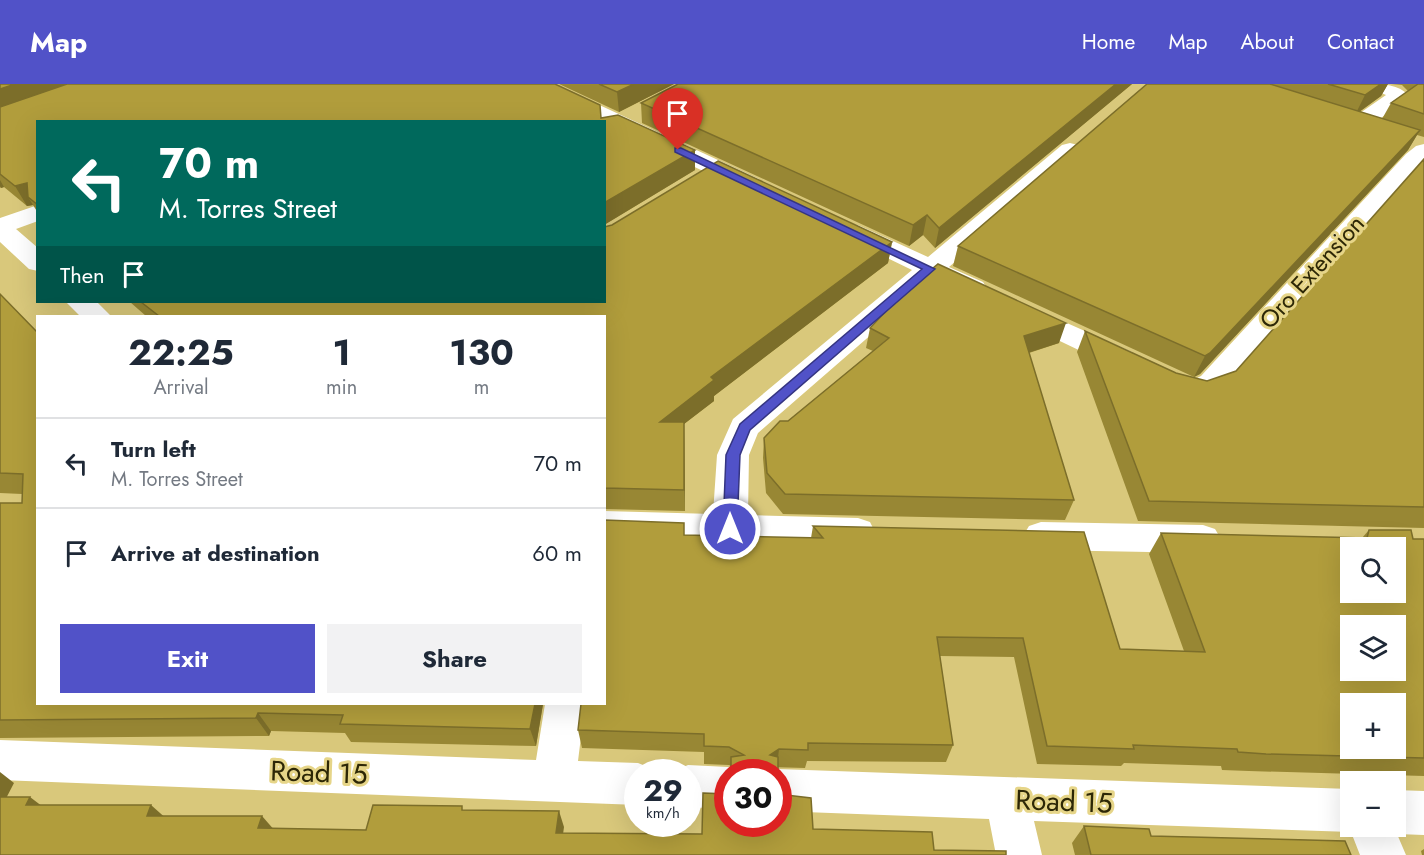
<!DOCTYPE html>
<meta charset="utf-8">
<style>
body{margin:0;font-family:Jost,sans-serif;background:#f2f2f3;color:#1f2937;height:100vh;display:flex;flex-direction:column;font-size:22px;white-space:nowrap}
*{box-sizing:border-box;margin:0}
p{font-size:20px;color:#747a83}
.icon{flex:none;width:33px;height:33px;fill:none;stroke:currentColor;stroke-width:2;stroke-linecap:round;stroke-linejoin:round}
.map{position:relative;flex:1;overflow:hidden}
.panel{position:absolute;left:36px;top:231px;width:570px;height:390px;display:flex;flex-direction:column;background:#fff;border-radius:0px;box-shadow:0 6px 24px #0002}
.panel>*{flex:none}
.top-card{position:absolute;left:36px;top:36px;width:570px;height:183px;border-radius:0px;box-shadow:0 6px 24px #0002;background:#00695c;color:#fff;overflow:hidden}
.fabs{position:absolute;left:1340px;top:453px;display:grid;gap:12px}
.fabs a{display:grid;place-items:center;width:66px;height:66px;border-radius:0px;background:#fff;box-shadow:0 6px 24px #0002;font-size:30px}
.speed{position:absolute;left:624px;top:675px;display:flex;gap:12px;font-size:30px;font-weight:700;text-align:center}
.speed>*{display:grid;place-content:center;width:78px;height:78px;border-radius:50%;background:#fff;box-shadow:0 6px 24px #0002;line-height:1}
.speed small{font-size:15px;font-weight:400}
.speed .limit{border:9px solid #d22;background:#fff;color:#111}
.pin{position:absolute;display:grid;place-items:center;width:51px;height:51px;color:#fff;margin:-62px -26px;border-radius:50% 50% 50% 0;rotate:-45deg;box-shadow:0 0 6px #0007}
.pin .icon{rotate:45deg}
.me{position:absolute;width:66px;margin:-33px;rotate:0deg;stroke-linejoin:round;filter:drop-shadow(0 0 4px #0008)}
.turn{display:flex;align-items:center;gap:21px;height:126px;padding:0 24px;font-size:27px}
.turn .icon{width:78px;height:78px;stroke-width:2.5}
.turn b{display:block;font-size:42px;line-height:51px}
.then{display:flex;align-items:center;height:57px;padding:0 24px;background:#0003;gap:12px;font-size:22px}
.eta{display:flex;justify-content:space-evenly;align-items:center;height:102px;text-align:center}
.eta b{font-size:36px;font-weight:700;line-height:42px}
.action{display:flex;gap:12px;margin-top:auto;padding:12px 24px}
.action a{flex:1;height:69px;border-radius:0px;background:#5152c8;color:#fff;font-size:24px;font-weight:700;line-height:69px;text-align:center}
.action a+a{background:#f2f2f3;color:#1f2937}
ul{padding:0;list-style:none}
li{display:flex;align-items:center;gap:18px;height:90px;padding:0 24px;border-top:2px solid #e0e1e3}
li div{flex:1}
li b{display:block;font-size:22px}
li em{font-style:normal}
header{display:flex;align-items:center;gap:36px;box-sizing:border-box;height:84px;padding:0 30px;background:#5152c8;color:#fff}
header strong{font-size:28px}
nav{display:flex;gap:33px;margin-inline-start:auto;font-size:21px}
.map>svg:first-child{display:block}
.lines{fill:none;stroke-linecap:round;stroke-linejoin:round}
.minor{fill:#fff;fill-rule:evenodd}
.wall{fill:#988734}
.shaded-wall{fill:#7c6e2a}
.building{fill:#b19d3c;stroke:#7c6e2a;stroke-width:1.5;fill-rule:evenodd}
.route{fill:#5152c8;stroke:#353582;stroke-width:1.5}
.labels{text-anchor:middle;stroke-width:6;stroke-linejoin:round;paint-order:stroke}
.street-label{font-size:24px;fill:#2d2706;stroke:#e6d588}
.near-street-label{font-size:28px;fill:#2d2706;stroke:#e6d588}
</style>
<header>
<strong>Map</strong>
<nav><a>Home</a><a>Map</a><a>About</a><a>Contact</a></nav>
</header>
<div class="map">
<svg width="1424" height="771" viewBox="0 0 1424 771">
<rect width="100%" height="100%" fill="#d9c87b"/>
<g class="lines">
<path class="minor" d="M527,0h27l205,95 3,5 -3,5 -9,2 -9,-2 -137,-65v-2h-5l-69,-34z
M1366,0c17,0 33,0 43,12l-43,34h-16l-3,-5 3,-5 36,-25 -17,-7z
M1070,59l8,2 3,5 -3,5 -129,112 34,15 4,6 -4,6c-18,4 -33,-7 -49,-14l-176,153 -9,22 -1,60 110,3 12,4 5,10 -5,10 -12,4 -254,-7v-28l109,3 4,-59 16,-36 179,-149 -70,-34 -4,-5 4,-5 9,-3 9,3 68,31 134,-112z
M1424,60v18l-201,228 -26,10 -31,-9 -4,-7 4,-7 11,-3 18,5 6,-3 205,-222 10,-8z
M38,121v16l-22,8 22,19v23l-9,-2 -29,-27v-24z
M66,218h31l14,14h-31z
M1022,219l110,49 5,7 -5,7 -10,3 -10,-3 -100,-48 -4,-6 4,-6z
M1041,438l162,3 12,4 6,10 -6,10 -12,4 -162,-3 -12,-4 -6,-10 6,-10z
M545,620h40l-7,57 60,2 15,6 1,3h-16v33l-638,-25v-40l536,20z
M688,681l40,2 13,5h-13v37l-40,-2v-35h-16z
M778,685l572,20v37h45v-36l29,1v44l-27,-1 9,21h-46l-9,-23 -317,-11 8,34h-46l-7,-36 -211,-8v-39h-8z"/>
</g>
<path class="wall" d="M0,0l601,34 94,52 -91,55v-103h-566v91l-5,-8 -6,1 -23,-19 -3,1 -1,-1z
M559,0h115l-55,28z
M678,0h454l-197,164 -12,-13 -14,11 -267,-123 -1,-20z
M1147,0h241l-7,12 -22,16 23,7 9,-16 17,-12 -6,-6 -11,-1h33v53l-7,-2 -9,15 -208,224 -6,3 -241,-111 5,-20z
M1424,75v369l-286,-7 -61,-169 8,-21 91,42 31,8 29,-10z
M892,158l-4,21 -174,133v5l-30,23 1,87 -81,-2v-193h-458l-16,-14h474z
M0,210l38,39v371h505l-7,42 -185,-4 -6,-9 -74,-2 -2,5 -269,2v-235h22v-9l-22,-1z
M870,244l189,15 -30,10 45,147 -9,20 -282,-6 -17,-21 -3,-35 1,-20 24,-17 85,-70 -7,-3z
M813,442l307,123 64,2 -35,-97 12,-21 201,5 7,-8 44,9h11v237l-175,-5 -27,-1 -1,-4 -97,-3 -3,3 -84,-2 -23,-107 -74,-1 13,89 -7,17 -139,-1 -2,7 -74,-2 -2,-1 -25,-1v-12l-122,-4 -4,-18 106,-195 127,3z
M1084,742l67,10 200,19h-276l-3,-12z
M1424,765v6h-2l-1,-4z"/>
<path class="shaded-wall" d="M15,0h65l-80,29v-24z
M634,0h40l-55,28 -2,-20z
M1116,0h16l-197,164 4,-20z
M1381,0h7l-7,12 -26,19 10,-20z
M1420,46l-12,20 -208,224 -6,3 11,-21z
M695,66v20l-91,55v-22z
M0,96l4,7 -3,1 -1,-2z
M27,99l1,14 5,8 -6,1 -12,-20z
M927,131l-4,20 -14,11 4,-21z
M892,158l-4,21 -174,133v5l-30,23 1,87 -1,-21 -24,-68 51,-45z
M1066,239l-7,20 -41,13 6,-20z
M535,620h8l-7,42 -6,-17z
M258,629l13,18 -2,5 -13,-18z
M779,665l-2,18 -7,-12z
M0,688l14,11 -14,27z
M30,713l21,16 -25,-8z
M151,721l18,16 -22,-5z
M559,727l5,16 -3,22 -5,-16z
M262,732l14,16 -18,-4z"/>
<path class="building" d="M0,0h15l-15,5z
M67,0h488l45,21 1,13 17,-3 77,35 -91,53v-81h-566v83l-10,-8 -1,-14 -12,3 -15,-12v-67z
M599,0h35l-17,8z
M678,0h438l-177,144 -12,-13 -14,10 -272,-122z
M1147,0h123l150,46 -210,223 -5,3 -247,-110z
M1328,0h53l-16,11z
M1418,0h6v30l-33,-11z
M1424,75v348l-275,-6 -64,-170 91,42 31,8 29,-10z
M718,77l174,81 -181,135 3,3 -54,42h24v68l-80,-2v-172h-445l-18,-14h463v-75l8,-2z
M938,180l128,59 -42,13 50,164 -289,-6 -18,-21 -3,-35 16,-17h8l101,-83 -19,-10 32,-34z
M0,210l38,39v371h497l-5,25 -190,-5 3,-9 -85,-2 -2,5 -256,2v-217h22l1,-29 -23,-1z
M604,436l80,3v12l139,3 -10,-12 271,6 36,117 85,3 -44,-119 206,5 2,-8h42l2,9h11v219l-158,-4 -28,-2 -1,-3 -104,-4 1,4 -87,-3 -24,-108 -86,-1 16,108 -145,-2v7l-29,-1 -9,6 8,2v15h-47v-15l13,-2 -15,-8 -25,-1v-12l-126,-4 3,-26h23zM1350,464h45v44h-45zM1350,542h45v44h-45zM1350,620h45v44h-45z
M703,709l25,1v30h50v-30l33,4 2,31 119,3 2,18 72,1v4h-1006v-58h30l-4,8h125l-4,11h115l-4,12 108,2 7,-25 89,1v4l97,1 -3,22 146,1z
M1084,742l65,3 2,7 194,5 6,14h-260z"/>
<path class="route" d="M675,64h6l254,121 -185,161 -10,25 -3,74 -7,6 -7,-6 3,-74 14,-31 182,-155 -247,-117z"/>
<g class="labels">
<g class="street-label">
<text transform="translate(1312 188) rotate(-48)" y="8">Oro Extension</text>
</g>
<g class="near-street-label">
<text transform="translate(319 688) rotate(2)" y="10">Road 15</text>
<text transform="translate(1064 717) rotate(2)" y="10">Road 15</text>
</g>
</g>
</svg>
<div class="fabs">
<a><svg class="icon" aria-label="search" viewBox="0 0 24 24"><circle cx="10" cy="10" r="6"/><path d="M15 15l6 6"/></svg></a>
<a><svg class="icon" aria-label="layers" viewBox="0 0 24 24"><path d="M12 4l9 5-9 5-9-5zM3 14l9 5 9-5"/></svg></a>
<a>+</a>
<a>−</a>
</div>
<div class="speed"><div>29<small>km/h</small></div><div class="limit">30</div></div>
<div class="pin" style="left:678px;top:66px;background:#d93025"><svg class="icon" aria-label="arrive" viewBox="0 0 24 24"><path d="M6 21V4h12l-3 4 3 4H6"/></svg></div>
<svg class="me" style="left:730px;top:445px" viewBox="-20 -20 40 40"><circle r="17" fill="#5152c8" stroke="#fff" stroke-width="3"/><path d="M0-11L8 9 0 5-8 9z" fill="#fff"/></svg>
<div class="top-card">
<div class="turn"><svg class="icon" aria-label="left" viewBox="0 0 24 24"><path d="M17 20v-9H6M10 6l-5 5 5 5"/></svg><div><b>70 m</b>M. Torres Street</div></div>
<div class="then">Then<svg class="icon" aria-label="arrive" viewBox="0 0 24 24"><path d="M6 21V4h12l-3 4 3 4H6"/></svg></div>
</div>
<section class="panel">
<div class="eta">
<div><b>22:25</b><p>Arrival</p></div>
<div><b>1</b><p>min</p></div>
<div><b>130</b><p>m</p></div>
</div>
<ul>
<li><svg class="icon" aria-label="left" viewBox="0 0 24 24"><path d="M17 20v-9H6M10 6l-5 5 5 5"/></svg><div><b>Turn left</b><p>M. Torres Street</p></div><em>70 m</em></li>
<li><svg class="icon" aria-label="arrive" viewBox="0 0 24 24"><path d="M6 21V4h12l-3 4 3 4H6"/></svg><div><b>Arrive at destination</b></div><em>60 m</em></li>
</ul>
<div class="action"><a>Exit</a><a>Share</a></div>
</section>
</div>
